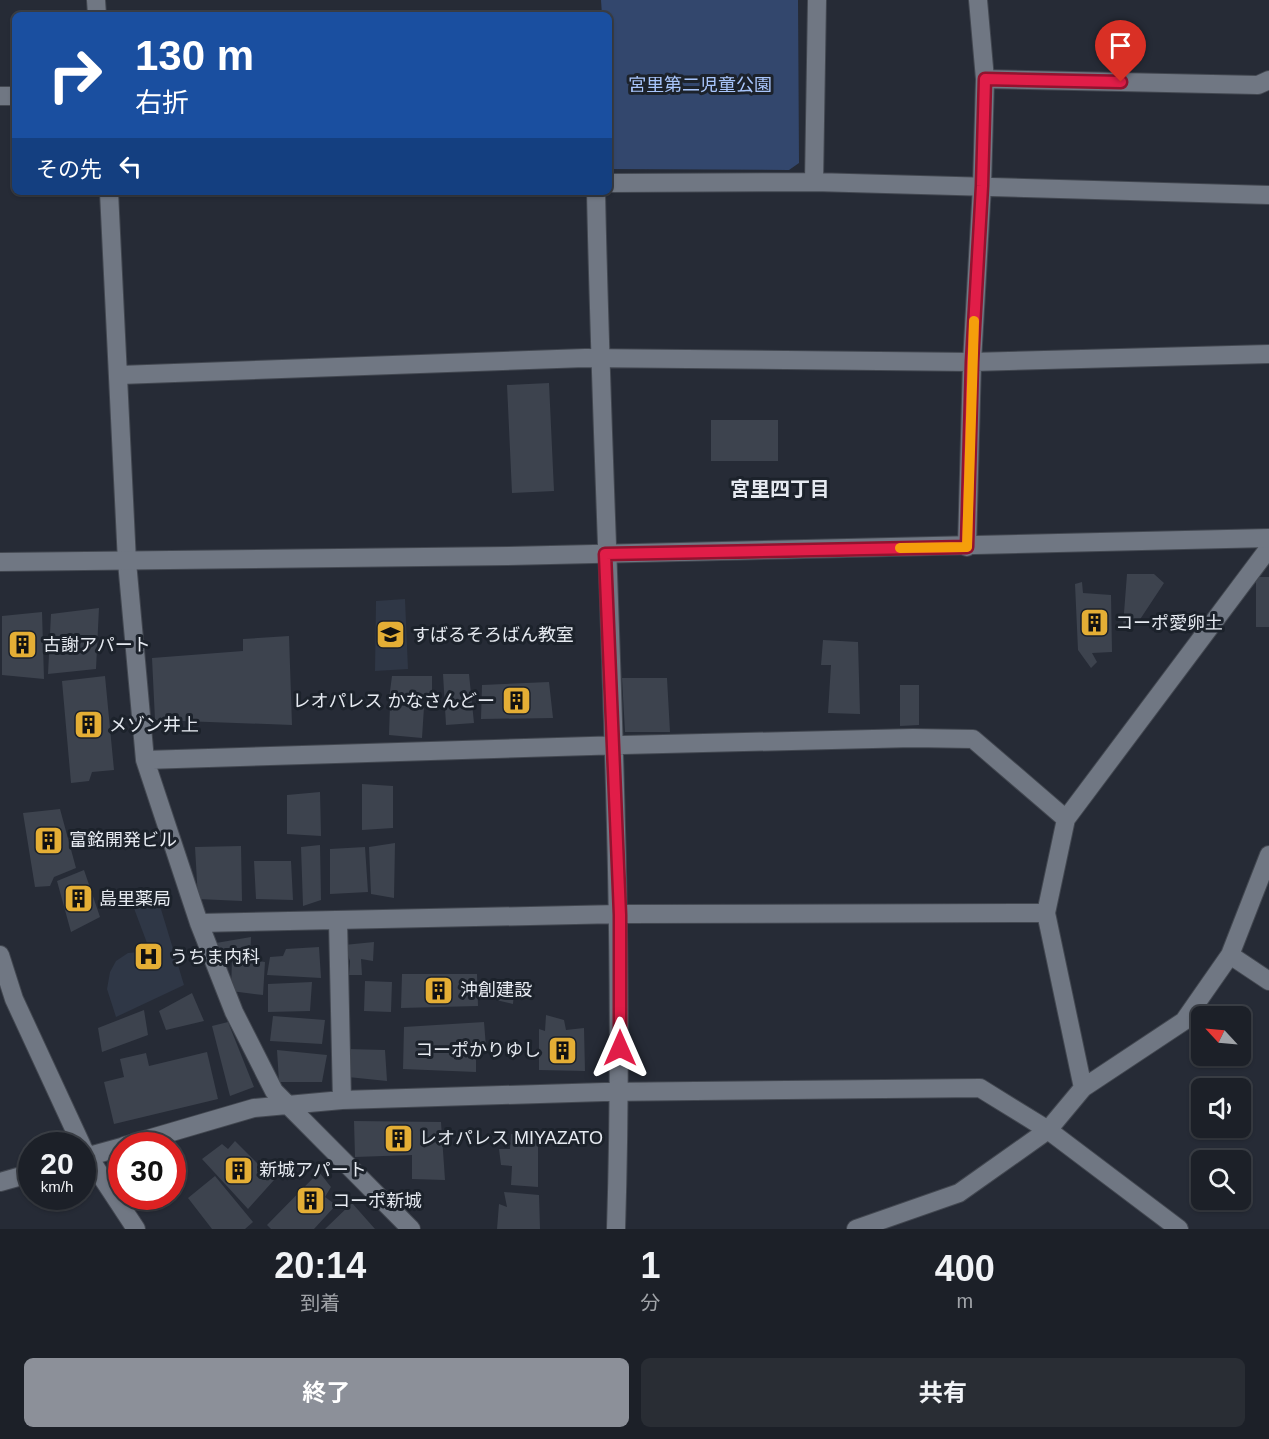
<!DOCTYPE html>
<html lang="ja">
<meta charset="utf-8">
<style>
body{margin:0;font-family:Arial,"Noto Sans JP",sans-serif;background:#292d34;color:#f1f3f6;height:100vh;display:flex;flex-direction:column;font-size:22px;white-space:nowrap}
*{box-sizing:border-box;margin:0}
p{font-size:20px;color:#a0a3a8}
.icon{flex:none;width:33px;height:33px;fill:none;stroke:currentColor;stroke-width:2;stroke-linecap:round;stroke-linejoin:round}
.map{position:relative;height:1229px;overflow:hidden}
.drawer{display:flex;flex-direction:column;background:#1c2028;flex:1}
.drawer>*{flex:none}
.guide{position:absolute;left:12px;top:12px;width:600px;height:183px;border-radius:9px;box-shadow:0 2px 4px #0004,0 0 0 2px #3a3e45;background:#1a4fa0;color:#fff;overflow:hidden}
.needle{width:39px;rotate:296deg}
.tools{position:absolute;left:1191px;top:1006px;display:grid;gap:12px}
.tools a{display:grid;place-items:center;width:60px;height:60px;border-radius:9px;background:#1c2028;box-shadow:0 2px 4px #0004,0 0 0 2px #3a3e45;font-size:30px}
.speed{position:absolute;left:18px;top:1132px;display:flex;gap:12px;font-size:30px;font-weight:700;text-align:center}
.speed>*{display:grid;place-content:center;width:78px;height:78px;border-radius:50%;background:#1c2028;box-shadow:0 2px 4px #0004,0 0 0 2px #3a3e45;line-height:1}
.speed small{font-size:15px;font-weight:400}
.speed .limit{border:9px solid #d22;background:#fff;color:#111}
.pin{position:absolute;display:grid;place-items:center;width:51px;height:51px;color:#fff;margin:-62px -26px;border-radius:50% 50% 50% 0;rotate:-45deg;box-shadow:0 0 6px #0007}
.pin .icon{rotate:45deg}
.me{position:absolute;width:66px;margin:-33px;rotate:0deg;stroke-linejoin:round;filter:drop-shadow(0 0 4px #0008)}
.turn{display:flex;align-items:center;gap:21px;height:126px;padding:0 24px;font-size:27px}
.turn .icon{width:78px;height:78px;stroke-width:2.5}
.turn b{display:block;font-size:42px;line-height:51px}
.then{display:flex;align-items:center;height:57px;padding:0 24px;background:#0003;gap:12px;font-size:22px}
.eta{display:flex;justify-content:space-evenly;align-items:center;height:102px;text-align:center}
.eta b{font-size:36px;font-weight:700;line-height:42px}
.primary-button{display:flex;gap:12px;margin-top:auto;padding:12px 24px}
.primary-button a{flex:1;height:69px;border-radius:9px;background:#8c9099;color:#fff;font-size:24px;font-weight:700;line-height:69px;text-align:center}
.primary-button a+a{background:#292d34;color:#f1f3f6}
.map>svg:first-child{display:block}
.built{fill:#2f3746}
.green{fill:#33476d}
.building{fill:#3d434e}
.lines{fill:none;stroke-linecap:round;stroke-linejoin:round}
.minor-casing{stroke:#424750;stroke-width:20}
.tertiary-casing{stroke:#424750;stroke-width:20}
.minor{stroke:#707783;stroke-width:18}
.tertiary{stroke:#707783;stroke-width:18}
.route-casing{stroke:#92132f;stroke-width:15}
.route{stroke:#e11d48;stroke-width:10}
.slow{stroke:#f59e0b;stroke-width:10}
.labels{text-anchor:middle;stroke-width:6;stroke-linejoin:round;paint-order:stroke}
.park-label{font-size:18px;fill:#a9c6fc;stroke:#1c222b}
.poi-label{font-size:18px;fill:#e5e9f0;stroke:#1c222b;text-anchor:start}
.neighbourhood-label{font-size:20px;font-weight:bold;fill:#e5e9f0;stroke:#1c222b}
</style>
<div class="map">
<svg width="1269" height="1229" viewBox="0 0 1269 1229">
<rect width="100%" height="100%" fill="#262b36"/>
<path class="built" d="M405,599l3,70 -33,2 1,-70z
M157,896l27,89 -68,32 -9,-28 3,-17 6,-11 12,-8 22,-2 -18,-48z"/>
<path class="green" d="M601,0h197l1,163 -10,7 -180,-1v-154h-7z"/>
<path class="building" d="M549,383l5,108 -42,2 -5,-108z
M711,420h67v41h-67z
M1127,574h27l10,9 -27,41 -14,2z
M1256,577h13v50h-13z
M1082,582l1,11 28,2 1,57 -20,1 5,9 -6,6 -13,-18 -3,-66z
M99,608l-3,61 -48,5 3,-60z
M42,612l2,67 -42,-4v-59z
M289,636l3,89 -137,-5 -3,-62 91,-7v-12z
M823,640l35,2 2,72 -32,-1 3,-48h-10z
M443,674h26l5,49 -28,2z
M105,676l9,94 -22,2 -3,9 -18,2 -9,-102z
M392,676h40v24l-43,-1z
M622,678h45l3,54h-45z
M549,682l4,36 -72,1 1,-34z
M900,685h19v40l-19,1z
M390,705l34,2 -2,31 -33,-3z
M362,784l31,2v42l-31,2z
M320,792l1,44 -34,-2v-39z
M60,809l16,59 -22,9 -4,9 -15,1 -12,-74z
M395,843l-1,55 -23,-4 -2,-47z
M320,845l1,55 -18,6 -2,-59z
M241,846l1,55 -44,-2 -3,-52z
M365,847l3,45 -38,2v-45z
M254,861h37l2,39 -37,-1z
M84,870l16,47 -29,15 -14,-51z
M251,937l-1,23 15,2 -2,33 -32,-4 1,-32h-13l-3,-16z
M374,942l-1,19 -12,-2 1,16h-13l1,-14 -6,-16z
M319,947l2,31 -54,-3 3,-18 13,-1 3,-7z
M402,974h75l1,32 -77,2z
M497,979h18l-2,25 -17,-4z
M365,981l27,1 -1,30 -27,-1z
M312,982l-2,29 -42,1v-28z
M192,993l12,28 -38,9 -7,-19z
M144,1010l4,25 -46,17 -4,-24z
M546,1015l18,5 2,10 18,-2 1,43 -46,-1v-41l6,2z
M273,1016l52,4 -3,24 -52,-3z
M228,1022l26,65 -24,9 -18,-70z
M484,1022l2,25 -10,-2v27l-73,-3 1,-42z
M347,1049l38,1 2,31 -39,-4z
M277,1050l50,5 -5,27h-43z
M207,1052l11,47 -104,25 -10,-42 20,-5 -4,-18 26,-6 3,13z
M354,1121l87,1 4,58 -33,-1v-24l-57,2z
M511,1134l27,1v52l-27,-2 1,-19 -11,-1 -2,-16h11z
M235,1141l39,39 -26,29 -46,-50 20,-15 6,5z
M319,1172l12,15 -6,10 11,8 -22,24h-43l-4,-4z
M215,1176l38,46 -8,7h-33l-24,-31z
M504,1192l35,3 1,34h-43l2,-25 8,3z
M352,1203l23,26h-50z"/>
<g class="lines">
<defs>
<path id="minor" d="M96,0l1,15
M985,79l273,6 11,-5
M0,96h15
M814,182l3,-182
M609,183l205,-1 455,13
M109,192l18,370 18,198 54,163 35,89 40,79 137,138
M596,192c7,346 31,691 20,1037
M120,375l465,-17 387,4 297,-8
M967,547l5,-185 10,-176 3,-107 -7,-79
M145,760l478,-15 290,-7 60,1 93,80
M338,921l4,179
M199,923l421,-9 426,-1
M1230,955l39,26
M1083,1088l-37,-175 20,-94 203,-271
M124,1146l130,-38 88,-8 262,-8 376,-4 68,42 131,99
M82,1158l40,-11
M0,1182l32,-9
M856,1229l103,-36 89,-63 35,-42 101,-67 46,-66 39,-100"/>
<path id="tertiary" d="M0,562l508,-6 761,-18
M0,955l14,44 68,147
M82,1147l54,82"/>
</defs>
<use href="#minor" class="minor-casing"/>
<use href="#tertiary" class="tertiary-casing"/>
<use href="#minor" class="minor"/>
<use href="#tertiary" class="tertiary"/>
</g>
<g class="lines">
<defs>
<path id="route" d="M620,1048v-133l-15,-361 362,-7 5,-185 10,-176 3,-107 136,3"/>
</defs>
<use href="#route" class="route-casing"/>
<use href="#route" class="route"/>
<path class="slow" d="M900,548l67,-1 7,-226"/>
</g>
<defs>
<symbol id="building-square" viewBox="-11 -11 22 22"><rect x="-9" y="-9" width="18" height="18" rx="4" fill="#e4ae35" stroke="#1c222b"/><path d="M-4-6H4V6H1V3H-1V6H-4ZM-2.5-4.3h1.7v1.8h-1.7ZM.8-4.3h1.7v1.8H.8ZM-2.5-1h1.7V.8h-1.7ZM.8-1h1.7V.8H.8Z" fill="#111"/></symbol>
<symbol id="school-square" viewBox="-11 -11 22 22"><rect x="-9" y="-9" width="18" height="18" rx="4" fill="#e4ae35" stroke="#1c222b"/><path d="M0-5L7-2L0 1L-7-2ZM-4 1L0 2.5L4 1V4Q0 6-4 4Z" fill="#111"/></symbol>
<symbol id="hospital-square" viewBox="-11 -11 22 22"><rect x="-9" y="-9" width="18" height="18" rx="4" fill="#e4ae35" stroke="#1c222b"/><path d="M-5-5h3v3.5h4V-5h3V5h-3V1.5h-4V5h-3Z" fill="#111"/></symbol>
</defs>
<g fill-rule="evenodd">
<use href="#building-square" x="1078" y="606" width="33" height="33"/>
<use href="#school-square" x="374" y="618" width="33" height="33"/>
<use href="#building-square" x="6" y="628" width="33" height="33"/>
<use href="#building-square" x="500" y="684" width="33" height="33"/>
<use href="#building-square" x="72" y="708" width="33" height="33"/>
<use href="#building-square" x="32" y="824" width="33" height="33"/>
<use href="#building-square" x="62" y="882" width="33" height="33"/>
<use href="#hospital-square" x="132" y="940" width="33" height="33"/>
<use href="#building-square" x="422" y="974" width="33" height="33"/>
<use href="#building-square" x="546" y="1034" width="33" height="33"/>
<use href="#building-square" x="382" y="1122" width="33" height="33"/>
<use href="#building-square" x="222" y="1154" width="33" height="33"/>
<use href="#building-square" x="294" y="1184" width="33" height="33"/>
</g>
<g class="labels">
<g class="park-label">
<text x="700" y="91">宮里第二児童公園</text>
</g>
<g class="poi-label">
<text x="1115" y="629">コーポ愛卵土</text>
<text x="412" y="641">すばるそろばん教室</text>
<text x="43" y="651">古謝アパート</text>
<text x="495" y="707" text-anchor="end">レオパレス かなさんどー</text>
<text x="109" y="731">メゾン井上</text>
<text x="69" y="846">富銘開発ビル</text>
<text x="99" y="905">島里薬局</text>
<text x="170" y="963">うちま内科</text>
<text x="460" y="996">沖創建設</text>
<text x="541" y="1056" text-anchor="end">コーポかりゆし</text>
<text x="419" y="1144">レオパレス MIYAZATO</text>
<text x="259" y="1176">新城アパート</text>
<text x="332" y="1207">コーポ新城</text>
</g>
<g class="neighbourhood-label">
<text x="780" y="496">宮里四丁目</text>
</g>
</g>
</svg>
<div class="tools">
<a><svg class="needle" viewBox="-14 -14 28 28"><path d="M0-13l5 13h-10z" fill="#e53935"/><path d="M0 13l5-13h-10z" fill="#a0a3a8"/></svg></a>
<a><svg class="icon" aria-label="sound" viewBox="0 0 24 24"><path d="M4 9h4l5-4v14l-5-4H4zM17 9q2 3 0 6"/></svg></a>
<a><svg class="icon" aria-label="search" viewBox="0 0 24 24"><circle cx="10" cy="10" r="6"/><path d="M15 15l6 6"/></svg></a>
</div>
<div class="speed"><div>20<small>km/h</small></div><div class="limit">30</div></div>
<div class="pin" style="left:1121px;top:82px;background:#d93025"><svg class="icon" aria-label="arrive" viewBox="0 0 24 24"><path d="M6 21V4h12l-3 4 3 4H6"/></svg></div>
<svg class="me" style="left:620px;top:1048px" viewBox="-20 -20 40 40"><path d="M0-17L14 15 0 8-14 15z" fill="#e11d48" stroke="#fff" stroke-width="4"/></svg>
<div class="guide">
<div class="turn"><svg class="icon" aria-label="right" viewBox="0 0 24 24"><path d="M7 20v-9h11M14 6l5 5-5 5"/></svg><div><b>130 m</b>右折</div></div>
<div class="then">その先<svg class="icon" aria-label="left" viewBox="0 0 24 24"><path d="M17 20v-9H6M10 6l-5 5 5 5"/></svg></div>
</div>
</div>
<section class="drawer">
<div class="eta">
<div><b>20:14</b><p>到着</p></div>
<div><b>1</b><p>分</p></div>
<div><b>400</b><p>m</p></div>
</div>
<div class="primary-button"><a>終了</a><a>共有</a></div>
</section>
